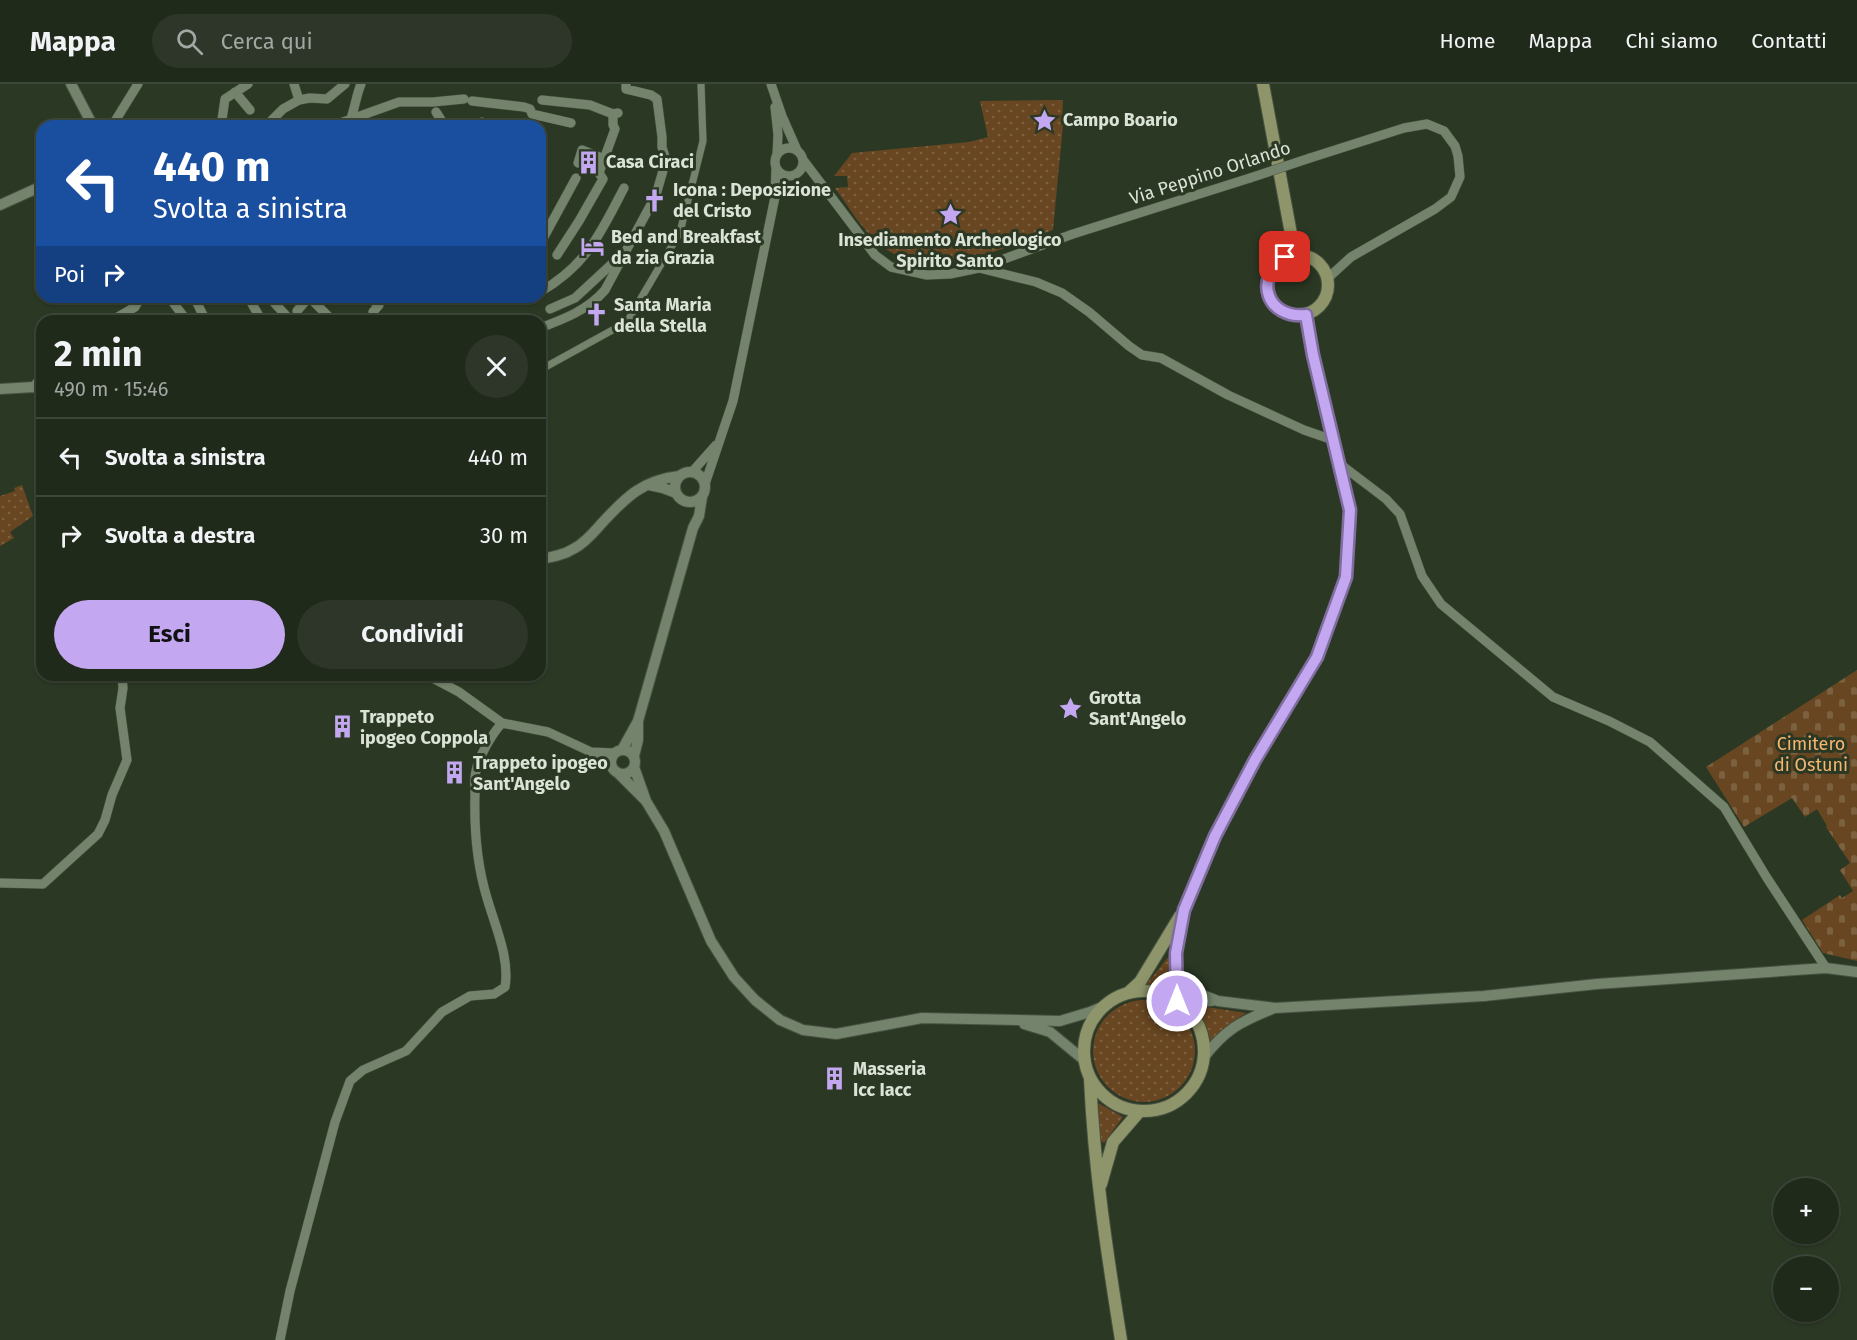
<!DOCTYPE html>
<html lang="it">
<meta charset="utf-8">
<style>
body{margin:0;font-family:"Fira Sans",sans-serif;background:#2d3628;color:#f1f3f6;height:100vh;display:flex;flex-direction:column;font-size:22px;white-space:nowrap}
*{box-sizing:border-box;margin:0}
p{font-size:20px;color:#a2a7a3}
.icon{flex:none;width:33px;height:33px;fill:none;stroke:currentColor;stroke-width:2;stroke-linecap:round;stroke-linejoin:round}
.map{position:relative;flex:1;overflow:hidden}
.details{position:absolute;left:36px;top:231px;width:510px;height:366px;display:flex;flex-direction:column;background:#202a1b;border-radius:18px;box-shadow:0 2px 4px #0004,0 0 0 2px #3d463a}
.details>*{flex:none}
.guide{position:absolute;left:36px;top:36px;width:510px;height:183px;border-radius:18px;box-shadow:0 2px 4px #0004,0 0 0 2px #3d463a;background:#1a4fa0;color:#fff;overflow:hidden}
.buttons{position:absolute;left:1773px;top:1094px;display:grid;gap:12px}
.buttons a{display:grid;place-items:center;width:66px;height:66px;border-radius:50%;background:#202a1b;box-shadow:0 2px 4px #0004,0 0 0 2px #3d463a;font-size:30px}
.pin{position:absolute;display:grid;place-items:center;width:51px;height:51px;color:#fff;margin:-26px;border-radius:12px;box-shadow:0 3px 9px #0006}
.me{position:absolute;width:66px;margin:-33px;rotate:0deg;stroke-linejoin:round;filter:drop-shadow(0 0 4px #0008)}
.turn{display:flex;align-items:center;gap:21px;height:126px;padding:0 18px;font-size:27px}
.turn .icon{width:78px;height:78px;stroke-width:2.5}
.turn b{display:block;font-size:42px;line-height:51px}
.then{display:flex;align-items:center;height:57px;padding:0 18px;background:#0003;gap:12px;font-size:22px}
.round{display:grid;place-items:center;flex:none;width:63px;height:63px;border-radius:32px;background:#2d3628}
.summary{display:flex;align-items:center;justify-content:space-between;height:102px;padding:0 18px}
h1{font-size:36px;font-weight:700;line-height:45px}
.primary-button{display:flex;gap:12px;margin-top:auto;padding:12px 18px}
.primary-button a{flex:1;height:69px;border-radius:36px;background:#c4a7f1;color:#111;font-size:24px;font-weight:700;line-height:69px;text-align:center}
.primary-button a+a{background:#2d3628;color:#f1f3f6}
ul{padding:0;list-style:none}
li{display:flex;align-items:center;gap:18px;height:78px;padding:0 18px;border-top:2px solid #3d463a}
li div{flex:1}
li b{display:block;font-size:22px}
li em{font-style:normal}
header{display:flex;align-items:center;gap:36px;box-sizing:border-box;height:84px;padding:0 30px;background:#202a1b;border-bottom:2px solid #3d463a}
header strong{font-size:28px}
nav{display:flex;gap:33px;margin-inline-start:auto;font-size:21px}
.search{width:420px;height:54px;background:#2d3628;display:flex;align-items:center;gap:15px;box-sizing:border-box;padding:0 21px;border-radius:33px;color:#a2a7a3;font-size:22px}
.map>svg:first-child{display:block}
.grass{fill:url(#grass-dots)}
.cemetery{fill:url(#cemetery-stones)}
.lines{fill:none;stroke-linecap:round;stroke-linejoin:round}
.pedestrian-casing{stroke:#475241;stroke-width:8}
.minor-casing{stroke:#475241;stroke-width:10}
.tertiary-casing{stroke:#475241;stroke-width:12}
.secondary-casing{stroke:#475241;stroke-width:14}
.pedestrian{stroke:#74836c;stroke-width:7}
.minor{stroke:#74836c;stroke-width:9}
.tertiary{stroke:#74836c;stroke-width:10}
.secondary{stroke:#8e956a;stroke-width:12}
.minor-bridge-casing{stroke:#475241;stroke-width:10;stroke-linecap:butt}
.minor-bridge{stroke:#74836c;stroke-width:9}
.route-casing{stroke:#7f6d9d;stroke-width:15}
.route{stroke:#c4a7f1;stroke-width:10}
.labels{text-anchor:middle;stroke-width:6;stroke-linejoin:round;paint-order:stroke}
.poi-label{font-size:18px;font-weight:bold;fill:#dbe3d7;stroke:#2b3824;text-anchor:start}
.street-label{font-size:18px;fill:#dbe3d7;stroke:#2b3824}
.park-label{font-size:18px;fill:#f6b670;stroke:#2b3824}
</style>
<header>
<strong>Mappa</strong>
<div class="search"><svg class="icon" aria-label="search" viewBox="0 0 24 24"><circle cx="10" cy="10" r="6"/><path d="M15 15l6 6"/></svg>Cerca qui</div>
<nav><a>Home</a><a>Mappa</a><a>Chi siamo</a><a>Contatti</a></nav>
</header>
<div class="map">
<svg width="1857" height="1256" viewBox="0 0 1857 1256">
<defs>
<pattern id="grass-dots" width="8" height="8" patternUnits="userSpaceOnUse" patternTransform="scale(1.5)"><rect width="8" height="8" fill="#674621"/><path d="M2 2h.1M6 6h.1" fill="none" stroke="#7c6140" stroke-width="1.8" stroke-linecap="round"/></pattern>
<pattern id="cemetery-stones" width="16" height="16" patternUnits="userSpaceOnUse" patternTransform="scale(1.5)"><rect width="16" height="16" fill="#674621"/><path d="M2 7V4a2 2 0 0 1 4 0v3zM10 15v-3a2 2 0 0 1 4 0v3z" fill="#7c6140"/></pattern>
</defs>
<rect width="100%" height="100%" fill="#2b3824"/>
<path class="grass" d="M1063,16l-1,23 1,2 -10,105c-53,19 -125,56 -175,13 -17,-15 -30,-37 -43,-55l13,-1 -1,-11h-13l18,-23 117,-11 19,-5 -8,-36z
M22,401l11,31 -23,16 4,6 -14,8v-50l15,-5 -1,-3z
M1169,872l1,30 -7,5 -19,-4z
M1093 967a51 51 0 1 1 102 0a51 51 0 1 1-102 0Z
M1194,921l52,8 -21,14 -14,14h-3v-6l-15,-26z
M1098,1019l25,14 -19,26 -5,-3z"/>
<path class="cemetery" d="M1857,586v291l-34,-8 -21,-33 38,-25 2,3 11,-7 -13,-21 10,-7 -24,-36 1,-1 -10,-17 -12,8 -13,-19 -48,29 -38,-60z"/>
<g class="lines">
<defs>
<path id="pedestrian" d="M540,286l87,-48 53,-90 23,-91 -2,-57"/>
<path id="minor" d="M294,0l5,16 11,-2 17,1 18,-15
M771,0l11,32 15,34
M235,8l15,18
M542,16l48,5 23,9
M472,17l52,6 6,2 2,5 39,9
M775,23l3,28 -1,19
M436,28l7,11 -1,3
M350,37c5,-13 6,-25 11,-37
M482,38l2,4
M112,42l26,-42
M221,42l4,-27 23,-15
M266,42l17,-17 16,-9
M332,42l67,-24h34l31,-3
M775 78a14 14 0 1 1 28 0a14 14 0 1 1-28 0Z
M1310,74l94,-30 23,-4 17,7 11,15 3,10 2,21 -9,20 -16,12 -84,48 -23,21
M804,77l71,94 16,12 36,8 23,-1 29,-6 94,-34 177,-56
M578,79l4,-13 22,9
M540,160l36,-66
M557,171l22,-34 24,-42 -4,-6 16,-44 -2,-4v-11l5,-1
M540,182h1
M979,184l57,14 26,11 27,19 40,34 13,9 19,3 67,37 76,35 29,10
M540,208c47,-27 60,-58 84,-104
M169,213l18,24
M194,213l12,24
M248,213l14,24
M269,213l22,24
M309,213l24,24
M368,213l11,8 -6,7
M529,214l2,-1
M550,225l25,-11 40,-37 7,-1
M297,227l12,-14
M111,237l24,-14 6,-10
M540,244c24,-9 48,-18 65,-38l51,-95 10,-35 -4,-13v-10l-5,-38 -6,-4 -25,-6v-5
M34,303l8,-12
M1340,380l46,35 14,15 22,62 19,28 112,93 56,24 41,21 74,65 43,71 59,90
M692,388l24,-27
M705,400l28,-83 42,-204 1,-30
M427,591l32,17 43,31 46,9 41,19 23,16
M591,668l24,1
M0,799l43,1 55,-50 7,-14 7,-25 15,-35 -7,-52 3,-20 -1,-13
M280,1256l10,-49 45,-169 15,-41 13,-11 43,-19 36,-39 28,-16 24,-2 11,-7c5,-29 -10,-61 -18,-89 -10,-33 -13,-69 -12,-104 0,-7 -1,-16 1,-23 3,-15 16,-37 26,-48"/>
<path id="tertiary" d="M71,0l22,42
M0,121l42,-19
M0,305l34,-2 8,3
M675 403a15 15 0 1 1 30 0a15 15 0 1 1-30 0Z
M649,401l14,3 13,5
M540,475c12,-2 24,-4 35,-11 11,-6 19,-16 27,-25 24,-26 41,-43 77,-47
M611 678a12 12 0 1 1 24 0a12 12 0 1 1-24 0Z
M622,666l16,-29 55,-193 6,-12 3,-19
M634,672l4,-16v-18
M634,683l12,34 18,30 47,110 23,36 21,23 25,20 23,10 33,4 86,-16 138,3 30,-9 14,-6
M619,690l27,27
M1177,896l18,12 23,9 57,7 209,-12 113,-12 229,-16 31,4
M1183,921l11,-4h18
M1024,940l26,8 34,28
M1204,973c22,-28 36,-35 68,-48"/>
<path id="secondary" d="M1263,0l32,171
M1268 201a30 30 0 1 1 60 0a30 30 0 1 1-60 0Z
M1084 967a60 60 0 1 1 120 0a60 60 0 1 1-120 0Z
M1128,909l12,-11 40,-66
M1177,917l-1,-48 8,-42 31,-75 40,-76 62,-103 29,-80 4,-67 -37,-155 -7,-40
M1090,995c4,88 17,174 31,261
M1101,1100l12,-42 26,-30"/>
</defs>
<use href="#pedestrian" class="pedestrian-casing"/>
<use href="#minor" class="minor-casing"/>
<use href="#tertiary" class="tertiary-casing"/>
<use href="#secondary" class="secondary-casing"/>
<use href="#pedestrian" class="pedestrian"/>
<use href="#minor" class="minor"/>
<use href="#tertiary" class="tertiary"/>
<use href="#secondary" class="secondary"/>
<defs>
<path id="minor-bridge" d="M1250,94l60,-20"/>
</defs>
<use href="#minor-bridge" class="minor-bridge-casing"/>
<use href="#minor-bridge" class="minor-bridge"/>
</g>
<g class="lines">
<defs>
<path id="route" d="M1177,917l-1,-48 8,-43 31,-74 40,-76 62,-103 29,-80 4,-67 -37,-155 -7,-40c-39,4 -53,-36 -21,-58"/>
</defs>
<use href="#route" class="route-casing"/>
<use href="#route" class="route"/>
</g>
<defs>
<symbol id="sight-bare" viewBox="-9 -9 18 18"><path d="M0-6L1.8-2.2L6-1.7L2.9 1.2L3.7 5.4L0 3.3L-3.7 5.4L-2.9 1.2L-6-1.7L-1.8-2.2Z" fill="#c4a7f1" stroke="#2b3824" stroke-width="2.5" paint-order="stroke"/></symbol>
<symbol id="building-bare" viewBox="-9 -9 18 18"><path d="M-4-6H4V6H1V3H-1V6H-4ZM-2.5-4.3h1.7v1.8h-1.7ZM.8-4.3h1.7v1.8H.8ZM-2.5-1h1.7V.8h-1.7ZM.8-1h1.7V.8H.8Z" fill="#c4a7f1" stroke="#2b3824" stroke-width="2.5" paint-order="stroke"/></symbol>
<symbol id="church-bare" viewBox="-9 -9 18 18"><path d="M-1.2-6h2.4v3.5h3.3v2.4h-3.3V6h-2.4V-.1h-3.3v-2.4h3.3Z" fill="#c4a7f1" stroke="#2b3824" stroke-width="2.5" paint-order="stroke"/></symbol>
<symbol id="hotel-bare" viewBox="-9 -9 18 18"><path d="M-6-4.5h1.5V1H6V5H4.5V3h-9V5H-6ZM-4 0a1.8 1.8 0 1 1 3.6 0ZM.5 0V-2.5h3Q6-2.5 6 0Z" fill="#c4a7f1" stroke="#2b3824" stroke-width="2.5" paint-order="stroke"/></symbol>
</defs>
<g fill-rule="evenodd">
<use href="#sight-bare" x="1028" y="20" width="33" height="33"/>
<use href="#building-bare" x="572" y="62" width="33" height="33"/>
<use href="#church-bare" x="638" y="100" width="33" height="33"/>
<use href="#sight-bare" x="934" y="114" width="33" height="33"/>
<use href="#hotel-bare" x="576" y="146" width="33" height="33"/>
<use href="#church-bare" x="580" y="214" width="33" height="33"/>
<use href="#sight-bare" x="1054" y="608" width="33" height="33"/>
<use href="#building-bare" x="326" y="626" width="33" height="33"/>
<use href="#building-bare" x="438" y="672" width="33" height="33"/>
<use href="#building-bare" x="818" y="978" width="33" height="33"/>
</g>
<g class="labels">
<g class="poi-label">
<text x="1063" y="42">Campo Boario</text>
<text x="606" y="84">Casa Ciraci</text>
<text x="673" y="112">Icona : Deposizione<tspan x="673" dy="21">del Cristo</tspan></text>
<text x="611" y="159">Bed and Breakfast<tspan x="611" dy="21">da zia Grazia</tspan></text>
<text x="950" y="162" text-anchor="middle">Insediamento Archeologico<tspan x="950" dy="21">Spirito Santo</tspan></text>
<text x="614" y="227">Santa Maria<tspan x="614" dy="21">della Stella</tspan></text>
<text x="1089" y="620">Grotta<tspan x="1089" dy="21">Sant'Angelo</tspan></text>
<text x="360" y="639">Trappeto<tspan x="360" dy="21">ipogeo Coppola</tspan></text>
<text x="473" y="685">Trappeto ipogeo<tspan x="473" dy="21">Sant'Angelo</tspan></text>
<text x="853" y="991">Masseria<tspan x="853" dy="21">Icc Iacc</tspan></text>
</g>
<g class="street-label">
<text transform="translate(1210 89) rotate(-18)" y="6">Via Peppino Orlando</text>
</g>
<g class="park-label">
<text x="1811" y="666">Cimitero<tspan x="1811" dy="21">di Ostuni</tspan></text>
</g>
</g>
</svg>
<div class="buttons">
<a>+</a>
<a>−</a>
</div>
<div class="pin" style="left:1285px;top:173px;background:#d93025"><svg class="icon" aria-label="arrive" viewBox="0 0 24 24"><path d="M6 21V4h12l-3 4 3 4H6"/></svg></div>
<svg class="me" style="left:1177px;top:917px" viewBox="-20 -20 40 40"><circle r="17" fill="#c4a7f1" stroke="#fff" stroke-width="3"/><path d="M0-11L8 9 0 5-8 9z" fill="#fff"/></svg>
<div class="guide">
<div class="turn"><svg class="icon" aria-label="left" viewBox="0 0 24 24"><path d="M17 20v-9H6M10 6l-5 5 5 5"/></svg><div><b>440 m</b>Svolta a sinistra</div></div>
<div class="then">Poi<svg class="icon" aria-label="right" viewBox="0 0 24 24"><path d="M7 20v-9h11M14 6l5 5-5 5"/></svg></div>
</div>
<section class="details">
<div class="summary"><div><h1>2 min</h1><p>490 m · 15:46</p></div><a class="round"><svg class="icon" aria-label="close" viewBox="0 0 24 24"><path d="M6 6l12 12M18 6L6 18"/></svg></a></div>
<ul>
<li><svg class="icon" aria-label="left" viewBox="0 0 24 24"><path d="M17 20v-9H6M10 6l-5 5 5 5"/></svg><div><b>Svolta a sinistra</b></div><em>440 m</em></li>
<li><svg class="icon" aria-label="right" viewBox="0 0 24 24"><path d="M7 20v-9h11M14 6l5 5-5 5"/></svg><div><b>Svolta a destra</b></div><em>30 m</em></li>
</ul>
<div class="primary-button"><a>Esci</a><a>Condividi</a></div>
</section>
</div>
